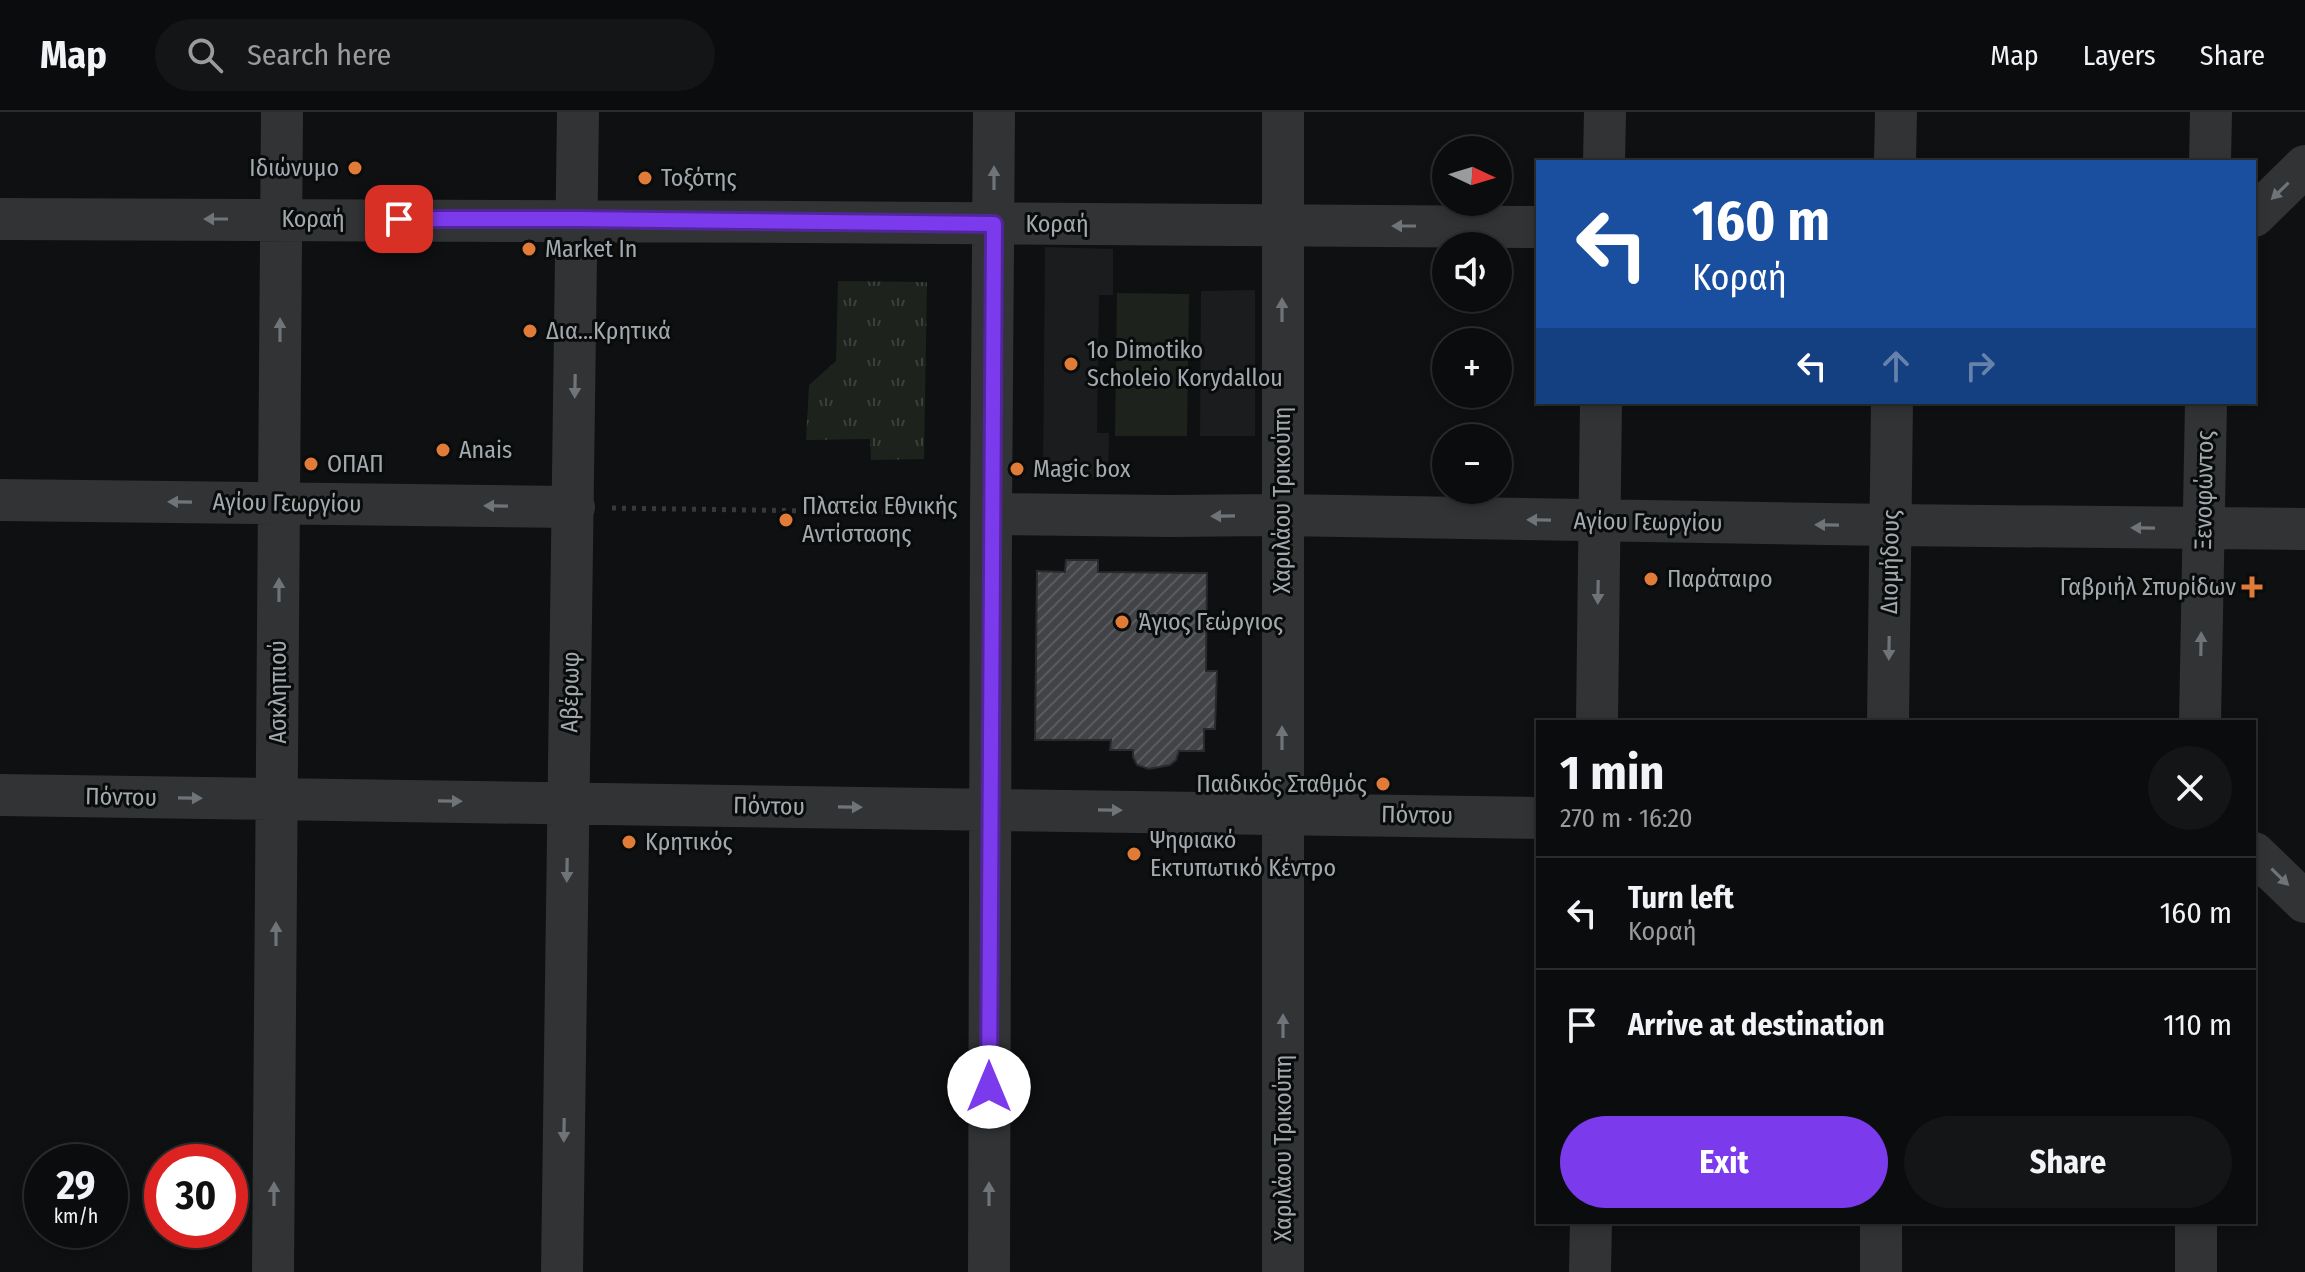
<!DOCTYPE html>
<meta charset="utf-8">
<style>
body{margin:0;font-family:"Fira Sans Condensed",sans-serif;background:#141516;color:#f1f3f6;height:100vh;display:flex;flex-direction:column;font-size:30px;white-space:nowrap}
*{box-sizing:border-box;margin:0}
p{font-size:26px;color:#9a9b9d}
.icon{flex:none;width:44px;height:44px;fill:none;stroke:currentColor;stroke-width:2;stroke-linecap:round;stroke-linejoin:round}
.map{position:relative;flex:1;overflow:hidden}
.drawer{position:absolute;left:1536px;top:608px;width:720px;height:504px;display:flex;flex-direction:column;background:#0b0c0d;border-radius:0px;box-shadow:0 4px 12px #0003,0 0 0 2px #2b2c2e}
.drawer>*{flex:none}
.hud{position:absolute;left:1536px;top:48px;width:720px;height:244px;border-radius:0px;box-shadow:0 4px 12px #0003,0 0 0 2px #2b2c2e;background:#1a4fa0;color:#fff;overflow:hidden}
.needle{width:52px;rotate:94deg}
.tools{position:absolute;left:1432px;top:24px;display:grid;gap:16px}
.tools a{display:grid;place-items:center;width:80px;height:80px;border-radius:50%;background:#0b0c0d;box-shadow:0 4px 12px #0003,0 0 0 2px #2b2c2e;font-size:40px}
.speed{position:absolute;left:24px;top:1032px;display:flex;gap:16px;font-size:40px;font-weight:700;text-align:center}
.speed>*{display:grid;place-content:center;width:104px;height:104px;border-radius:50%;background:#0b0c0d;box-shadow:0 4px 12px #0003,0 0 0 2px #2b2c2e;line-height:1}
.speed small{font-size:20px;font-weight:400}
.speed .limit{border:12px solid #d22;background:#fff;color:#111}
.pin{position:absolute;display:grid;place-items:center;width:68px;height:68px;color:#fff;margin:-34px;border-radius:16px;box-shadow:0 4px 12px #0006}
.me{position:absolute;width:88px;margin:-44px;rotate:0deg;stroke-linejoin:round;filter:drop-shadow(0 0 6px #0008)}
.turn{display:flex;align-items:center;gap:28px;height:168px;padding:0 24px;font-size:36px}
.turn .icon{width:104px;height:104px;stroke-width:2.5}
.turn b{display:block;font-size:56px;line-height:68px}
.lanes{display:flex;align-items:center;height:76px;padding:0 24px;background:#0003;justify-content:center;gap:40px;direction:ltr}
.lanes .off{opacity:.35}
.round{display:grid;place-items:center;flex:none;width:84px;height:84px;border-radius:42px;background:#141516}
.overview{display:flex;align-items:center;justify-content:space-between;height:136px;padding:0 24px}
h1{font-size:48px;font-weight:700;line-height:60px}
.primary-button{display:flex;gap:16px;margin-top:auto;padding:16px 24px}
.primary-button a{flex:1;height:92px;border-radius:48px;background:#7c3aed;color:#fff;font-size:32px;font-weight:700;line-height:92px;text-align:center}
.primary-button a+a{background:#141516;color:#f1f3f6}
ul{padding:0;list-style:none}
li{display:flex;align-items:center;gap:24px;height:112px;padding:0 24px;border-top:2px solid #2b2c2e}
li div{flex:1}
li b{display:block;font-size:30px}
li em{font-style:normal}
header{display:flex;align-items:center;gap:48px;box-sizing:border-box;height:112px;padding:0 40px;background:#0b0c0d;border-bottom:2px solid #2b2c2e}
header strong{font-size:38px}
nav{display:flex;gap:44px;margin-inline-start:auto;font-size:28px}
.search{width:560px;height:72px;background:#141516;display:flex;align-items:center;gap:20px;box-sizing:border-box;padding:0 28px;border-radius:44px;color:#9a9b9d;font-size:30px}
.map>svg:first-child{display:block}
.built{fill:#1b1c1d}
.grass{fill:#1d231c}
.park{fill:url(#park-tufts)}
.building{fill:url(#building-hatch);stroke:#2a2a2c;stroke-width:2}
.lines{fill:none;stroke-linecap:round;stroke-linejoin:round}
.path{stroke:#373a3c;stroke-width:5;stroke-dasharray:4 6;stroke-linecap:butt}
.minor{stroke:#313335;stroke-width:42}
.oneway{fill:#6f7479}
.route-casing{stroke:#51269a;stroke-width:20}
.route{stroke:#7c3aed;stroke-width:14}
.poi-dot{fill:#e07b38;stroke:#0a0b0b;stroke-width:3}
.labels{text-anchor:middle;stroke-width:6;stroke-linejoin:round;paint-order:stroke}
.poi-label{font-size:24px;fill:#a2aab0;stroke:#0a0b0b;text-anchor:start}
.street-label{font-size:24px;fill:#a2aab0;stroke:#0a0b0b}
</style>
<header>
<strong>Map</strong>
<div class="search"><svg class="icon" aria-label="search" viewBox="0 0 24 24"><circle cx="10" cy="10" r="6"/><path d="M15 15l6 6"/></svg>Search here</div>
<nav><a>Map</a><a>Layers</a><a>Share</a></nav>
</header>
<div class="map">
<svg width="2305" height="1160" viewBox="0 0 2305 1160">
<defs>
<pattern id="park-tufts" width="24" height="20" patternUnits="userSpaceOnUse" patternTransform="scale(2)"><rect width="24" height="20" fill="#1d231c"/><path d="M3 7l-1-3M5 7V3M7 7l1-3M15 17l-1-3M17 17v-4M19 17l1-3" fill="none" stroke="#3b403a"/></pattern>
<pattern id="building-hatch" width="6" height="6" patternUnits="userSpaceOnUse" patternTransform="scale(2)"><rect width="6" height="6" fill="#414346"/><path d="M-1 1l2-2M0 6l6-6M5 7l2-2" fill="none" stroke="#595b5e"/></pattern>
</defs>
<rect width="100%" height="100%" fill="#0f1011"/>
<path class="built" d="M1045,135l68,2v46h-14l-2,138h12l-1,45 -65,-1z
M1255,178v146h-55l1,-145z"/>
<path class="grass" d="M1117,181l72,1 -2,142h-72z"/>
<path class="park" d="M838,169l89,1 -3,177 -53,1 -1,-21 -64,1 3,-55 27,-24z"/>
<path class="building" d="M1066,448h32v12l109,1 -1,98h11l-2,58h-11v22h-25l-3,9 -6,5 -21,4 -12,-4 -4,-8v-7h-23l1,-10h-76l2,-169 28,1z"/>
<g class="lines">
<path class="path" d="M612,396l342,5"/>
<path class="minor" d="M1604,50l1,-50
M1895,50l1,-50
M2210,50l1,-50
M2254,104l51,-50
M0,107c513,1 1025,4 1538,8
M0,388l574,7
M991,402l179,2 111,-1 610,10 414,4
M1597,610l4,-320
M1888,610l4,-320
M2200,610l6,-320
M0,683l1538,23
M2254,741l51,49
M273,1160l9,-1160
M562,1160l16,-1160
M989,1160l2,-758 3,-402
M1283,1160v-1160
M1590,1160l1,-50
M1881,1160v-50
M2196,1160v-50"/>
</g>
<defs><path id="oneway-solid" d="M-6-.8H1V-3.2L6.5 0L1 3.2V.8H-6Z" transform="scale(2)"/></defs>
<g class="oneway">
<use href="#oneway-solid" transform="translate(994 66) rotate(-90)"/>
<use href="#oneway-solid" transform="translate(2280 79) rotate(136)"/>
<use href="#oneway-solid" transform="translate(216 107) rotate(-180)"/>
<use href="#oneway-solid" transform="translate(1404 114) rotate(-180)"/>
<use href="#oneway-solid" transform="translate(1282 198) rotate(-90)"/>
<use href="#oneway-solid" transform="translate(280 218) rotate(-90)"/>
<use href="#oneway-solid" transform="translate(575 274) rotate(91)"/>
<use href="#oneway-solid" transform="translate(180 390) rotate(-179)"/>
<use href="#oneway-solid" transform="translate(496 394) rotate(-179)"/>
<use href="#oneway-solid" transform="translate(1223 404) rotate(179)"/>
<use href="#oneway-solid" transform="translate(1539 408) rotate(-179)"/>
<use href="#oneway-solid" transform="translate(1827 413) rotate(-179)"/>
<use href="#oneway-solid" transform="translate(2143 416) rotate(-179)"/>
<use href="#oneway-solid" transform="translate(279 478) rotate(-90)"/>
<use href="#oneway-solid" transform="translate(1598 480) rotate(91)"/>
<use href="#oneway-solid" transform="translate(2201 532) rotate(-89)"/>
<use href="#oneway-solid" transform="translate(1889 536) rotate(91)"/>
<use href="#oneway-solid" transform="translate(1282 626) rotate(-90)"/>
<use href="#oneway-solid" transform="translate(190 686) rotate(1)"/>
<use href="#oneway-solid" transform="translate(450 689) rotate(1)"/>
<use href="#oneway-solid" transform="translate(850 695) rotate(1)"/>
<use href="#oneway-solid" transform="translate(1110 698) rotate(1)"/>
<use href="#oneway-solid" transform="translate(567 758) rotate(91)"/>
<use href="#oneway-solid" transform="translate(2280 765) rotate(44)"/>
<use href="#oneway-solid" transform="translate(276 822) rotate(-90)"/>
<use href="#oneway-solid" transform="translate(1283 914) rotate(-90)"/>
<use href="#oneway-solid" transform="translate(564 1018) rotate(91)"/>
<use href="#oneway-solid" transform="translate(274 1082) rotate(-90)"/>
<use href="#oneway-solid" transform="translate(989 1082) rotate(-90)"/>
</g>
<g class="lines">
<defs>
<path id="route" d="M399,107h178l417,5 -5,863"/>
</defs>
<use href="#route" class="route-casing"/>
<use href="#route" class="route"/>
</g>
<g class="poi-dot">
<circle cx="355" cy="56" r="8"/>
<circle cx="645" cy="66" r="8"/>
<circle cx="529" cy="137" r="8"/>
<circle cx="530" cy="219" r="8"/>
<circle cx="1071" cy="252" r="8"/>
<circle cx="443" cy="338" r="8"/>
<circle cx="311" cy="352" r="8"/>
<circle cx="1017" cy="357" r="8"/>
<circle cx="786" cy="408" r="8"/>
<circle cx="1651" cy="467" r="8"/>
<path d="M2248 463h8v8h8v8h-8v8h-8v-8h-8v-8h8z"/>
<circle cx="1122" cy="510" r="8"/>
<circle cx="1383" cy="672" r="8"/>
<circle cx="629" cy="730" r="8"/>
<circle cx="1134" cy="742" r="8"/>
</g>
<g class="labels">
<g class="poi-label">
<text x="339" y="64" text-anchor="end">Ιδιώνυμο</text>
<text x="661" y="74">Τοξότης</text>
<text x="545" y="145">Market In</text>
<text x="546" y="227">Δια...Κρητικά</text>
<text x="1087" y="246">1o Dimotiko<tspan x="1087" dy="28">Scholeio Korydallou</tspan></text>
<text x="459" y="346">Anais</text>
<text x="327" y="360">ΟΠΑΠ</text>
<text x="1033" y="365">Magic box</text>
<text x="802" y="402">Πλατεία Εθνικής<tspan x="802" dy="28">Αντίστασης</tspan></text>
<text x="1667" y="475">Παράταιρο</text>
<text x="2236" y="483" text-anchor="end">Γαβριήλ Σπυρίδων</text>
<text x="1138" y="518">Άγιος Γεώργιος</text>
<text x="1367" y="680" text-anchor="end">Παιδικός Σταθμός</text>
<text x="1150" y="736">Ψηφιακό<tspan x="1150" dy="28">Εκτυπωτικό Κέντρο</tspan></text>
<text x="645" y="738">Κρητικός</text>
</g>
<g class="street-label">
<text x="313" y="115">Κοραή</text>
<text x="1057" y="120">Κοραή</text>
<text transform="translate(2204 378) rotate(-89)" y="8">Ξενοφώντος</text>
<text transform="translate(1282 388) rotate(-90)" y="8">Χαριλάου Τρικούπη</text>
<text transform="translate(287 391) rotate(1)" y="8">Αγίου Γεωργίου</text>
<text transform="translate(1648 410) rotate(1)" y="8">Αγίου Γεωργίου</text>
<text transform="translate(1890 450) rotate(-89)" y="8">Διομήδους</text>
<text transform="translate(278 580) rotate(-90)" y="8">Ασκληπιού</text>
<text transform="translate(570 580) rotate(-89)" y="8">Αβέρωφ</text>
<text transform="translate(121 685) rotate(1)" y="8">Πόντου</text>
<text transform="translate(769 694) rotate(1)" y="8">Πόντου</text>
<text transform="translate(1417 703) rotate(1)" y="8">Πόντου</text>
<text transform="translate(1283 1036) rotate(-90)" y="8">Χαριλάου Τρικούπη</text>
</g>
</g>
</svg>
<div class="tools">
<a><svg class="needle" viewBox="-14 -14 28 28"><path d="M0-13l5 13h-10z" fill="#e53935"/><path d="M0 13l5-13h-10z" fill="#9a9b9d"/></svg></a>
<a><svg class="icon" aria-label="sound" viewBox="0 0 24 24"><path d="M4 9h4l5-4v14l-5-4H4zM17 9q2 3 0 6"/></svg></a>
<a>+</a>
<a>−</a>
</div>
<div class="speed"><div>29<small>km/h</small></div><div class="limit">30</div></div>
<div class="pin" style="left:399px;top:107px;background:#d93025"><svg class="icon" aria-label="arrive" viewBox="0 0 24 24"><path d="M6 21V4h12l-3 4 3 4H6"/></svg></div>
<svg class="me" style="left:989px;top:975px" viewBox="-20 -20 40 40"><circle r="19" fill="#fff"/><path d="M0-13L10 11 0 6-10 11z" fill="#7c3aed"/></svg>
<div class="hud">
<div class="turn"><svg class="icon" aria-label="left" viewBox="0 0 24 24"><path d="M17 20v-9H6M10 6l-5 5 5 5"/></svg><div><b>160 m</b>Κοραή</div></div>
<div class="lanes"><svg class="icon" aria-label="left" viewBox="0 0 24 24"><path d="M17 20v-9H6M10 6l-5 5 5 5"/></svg><svg class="icon off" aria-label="ahead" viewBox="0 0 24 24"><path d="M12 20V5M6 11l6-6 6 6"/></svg><svg class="icon off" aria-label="right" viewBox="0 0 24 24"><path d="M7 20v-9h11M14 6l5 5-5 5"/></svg></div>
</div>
<section class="drawer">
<div class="overview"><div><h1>1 min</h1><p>270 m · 16:20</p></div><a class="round"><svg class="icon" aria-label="close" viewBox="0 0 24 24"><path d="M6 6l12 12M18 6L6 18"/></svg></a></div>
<ul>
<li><svg class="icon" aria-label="left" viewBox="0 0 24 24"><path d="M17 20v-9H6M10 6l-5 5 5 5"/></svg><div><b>Turn left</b><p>Κοραή</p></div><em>160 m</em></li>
<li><svg class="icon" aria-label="arrive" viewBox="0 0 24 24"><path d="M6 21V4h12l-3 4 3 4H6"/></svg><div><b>Arrive at destination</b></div><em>110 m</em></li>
</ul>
<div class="primary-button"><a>Exit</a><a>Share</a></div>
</section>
</div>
